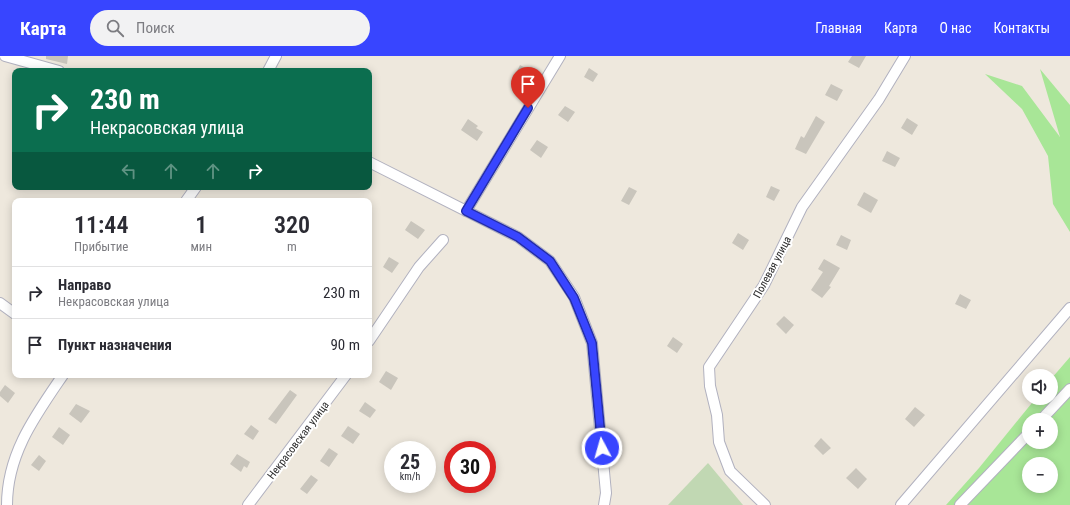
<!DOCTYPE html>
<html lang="ru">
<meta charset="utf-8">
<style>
body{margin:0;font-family:"Roboto Condensed",sans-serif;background:#f2f2f3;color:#2b2b33;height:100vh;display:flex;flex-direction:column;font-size:15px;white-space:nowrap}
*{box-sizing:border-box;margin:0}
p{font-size:13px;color:#7c7c81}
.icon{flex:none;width:22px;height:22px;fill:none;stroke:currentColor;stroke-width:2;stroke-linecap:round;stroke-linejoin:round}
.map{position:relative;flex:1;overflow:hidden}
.drawer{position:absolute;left:12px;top:142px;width:360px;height:180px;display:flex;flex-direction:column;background:#fff;border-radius:8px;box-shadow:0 2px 10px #0003}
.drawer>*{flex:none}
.top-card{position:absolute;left:12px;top:12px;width:360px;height:122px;border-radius:8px;box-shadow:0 2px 10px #0003;background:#0b6e4f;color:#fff;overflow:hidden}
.controls{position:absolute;left:1022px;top:313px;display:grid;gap:8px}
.controls a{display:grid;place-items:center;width:36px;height:36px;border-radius:50%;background:#fff;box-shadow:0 2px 10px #0003;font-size:20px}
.speed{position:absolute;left:384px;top:385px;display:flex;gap:8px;font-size:20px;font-weight:700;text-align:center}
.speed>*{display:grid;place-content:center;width:52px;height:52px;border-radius:50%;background:#fff;box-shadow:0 2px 10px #0003;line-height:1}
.speed small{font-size:10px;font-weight:400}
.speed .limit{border:6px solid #d22;background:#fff;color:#111}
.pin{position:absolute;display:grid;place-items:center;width:34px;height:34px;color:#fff;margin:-41px -17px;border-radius:50% 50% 50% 0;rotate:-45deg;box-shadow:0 0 4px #0007}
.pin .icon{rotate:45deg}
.me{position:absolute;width:44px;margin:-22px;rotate:354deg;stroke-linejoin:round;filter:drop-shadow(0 0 3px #0008)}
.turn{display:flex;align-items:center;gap:14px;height:84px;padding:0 12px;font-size:18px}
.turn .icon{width:52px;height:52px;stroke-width:2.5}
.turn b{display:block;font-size:28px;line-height:34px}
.lanes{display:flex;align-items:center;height:38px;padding:0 12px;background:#0003;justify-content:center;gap:20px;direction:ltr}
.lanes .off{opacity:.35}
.eta{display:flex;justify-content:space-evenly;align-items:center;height:68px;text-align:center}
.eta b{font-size:24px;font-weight:600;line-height:28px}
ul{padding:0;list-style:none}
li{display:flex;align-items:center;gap:12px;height:52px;padding:0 12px;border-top:1px solid #e1e1e2}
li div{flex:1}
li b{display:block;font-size:15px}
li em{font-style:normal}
header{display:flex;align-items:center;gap:24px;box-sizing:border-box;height:56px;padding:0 20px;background:#3845ff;color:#fff}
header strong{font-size:19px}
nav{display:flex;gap:22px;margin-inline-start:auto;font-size:14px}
.search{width:280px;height:36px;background:#f2f2f3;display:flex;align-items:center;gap:10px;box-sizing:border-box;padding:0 14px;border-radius:22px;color:#7c7c81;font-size:15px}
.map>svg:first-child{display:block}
.green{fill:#a8e697;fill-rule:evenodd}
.cemetery{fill:#c1d8b3}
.building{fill:#c9c5bc}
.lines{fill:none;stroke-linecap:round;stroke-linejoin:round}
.minor-casing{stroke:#b1b1bf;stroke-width:12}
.minor{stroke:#fff;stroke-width:10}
.route-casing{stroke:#242da6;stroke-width:10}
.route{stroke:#3845ff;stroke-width:7}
.labels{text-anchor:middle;stroke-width:4;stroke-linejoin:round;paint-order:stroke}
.street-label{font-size:11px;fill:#2b2b2b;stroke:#fff}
</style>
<header>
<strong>Карта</strong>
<div class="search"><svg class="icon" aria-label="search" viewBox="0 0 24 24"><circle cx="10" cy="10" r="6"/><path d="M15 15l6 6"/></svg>Поиск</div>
<nav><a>Главная</a><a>Карта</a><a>О нас</a><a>Контакты</a></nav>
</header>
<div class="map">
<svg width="1070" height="449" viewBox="0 0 1070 449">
<rect width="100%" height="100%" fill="#eee8dd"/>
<path class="green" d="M1040,13l30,36v127l-17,-28 -5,-48 -26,-47 -37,-35 37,12 38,51z
M1070,301v148h-124l33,-37 57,-70h15v-19zM1029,364h22v22h-22zM1029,408h22v22h-22z"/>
<path class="cemetery" d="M708,407l35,42h-75z"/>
<path class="building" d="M46,0h22l-1,8 -21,-5z
M852,0h14l-7,12 -11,-6z
M520,9l9,5 -4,9 -10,-4z
M589,12l9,6 -5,8 -9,-5z
M831,28l12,6 -6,11 -12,-6z
M565,50l10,6 -7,10 -10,-7z
M816,60l9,6 -19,32 -11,-5 6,-13 3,2z
M907,62l11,7 -6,10 -11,-7z
M468,63l10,7 -2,2 7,4 -6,9 -16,-11z
M537,84l11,7 -7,11 -11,-8z
M887,95l13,7 -5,9 -13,-6z
M771,130l9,4 -6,11 -8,-4z
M629,131l8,4 -8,14 -8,-4z
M864,136l14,8 -7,13 -14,-8z
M411,165l14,9 -7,9 -13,-9z
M738,177l11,7 -6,10 -11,-7z
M841,179l10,5 -4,10 -11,-5z
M389,201l10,6 -7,10 -9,-6z
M824,203l16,9 -11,18 2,1 -9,11 -11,-8 12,-18 -5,-3z
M960,238l11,6 -5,9 -11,-5z
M784,260l10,9 -8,9 -10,-10z
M673,281l10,7 -6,9 -10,-7z
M386,315l12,7 -7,12 -12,-8z
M5,329l10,8 -7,10 -8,-7v-4z
M290,334l7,5 -21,29 -8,-5z
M365,346l11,8 -6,8 -11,-7z
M76,348l14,7 -9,12 -12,-9z
M915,351l10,8 -11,12 -9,-8z
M251,369l8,6 -6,9 -9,-6z
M348,370l12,8 -7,10 -12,-8z
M59,371l11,8 -7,10 -11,-8z
M821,382l10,10 -8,7 -9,-9z
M329,392l9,6 -9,13 -9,-6z
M237,398l13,8 -3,6 -3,-2 -3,6 -11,-8z
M39,399l7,6 -7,10 -8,-6z
M856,412l11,11 -9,10 -12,-11z
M311,419l7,5 -11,14 -7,-5z"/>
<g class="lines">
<defs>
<path id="minor" d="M5,0l54,15
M268,15l8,-15
M369,106l149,75 32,24 24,36 18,46 14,150 -2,12
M186,145l10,-14
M466,155l94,-155
M0,247l15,11
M369,285l50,-74 24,-27
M1041,364l29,-31
M7,449c0,-51 28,-89 56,-130
M248,449l98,-130
M765,449l-35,-34 -11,-29 -2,-27 -7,-29 -1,-19 55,-82 38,-78 77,-108 26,-43
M901,449l169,-197
M960,449l69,-72"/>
</defs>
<use href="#minor" class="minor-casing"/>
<use href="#minor" class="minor"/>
</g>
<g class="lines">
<defs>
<path id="route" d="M528,52l-62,103 52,26 32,24 24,37 18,45 10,105"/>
</defs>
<use href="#route" class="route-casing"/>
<use href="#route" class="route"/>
</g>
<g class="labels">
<g class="street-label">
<text transform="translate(772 211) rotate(-62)" y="4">Полевая улица</text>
<text transform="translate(298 384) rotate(-53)" y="4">Некрасовская улица</text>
</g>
</g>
</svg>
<div class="controls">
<a><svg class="icon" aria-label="sound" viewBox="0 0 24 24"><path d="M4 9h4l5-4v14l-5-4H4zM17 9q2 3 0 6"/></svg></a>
<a>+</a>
<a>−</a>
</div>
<div class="speed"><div>25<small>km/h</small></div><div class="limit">30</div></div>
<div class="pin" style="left:528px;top:52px;background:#d93025"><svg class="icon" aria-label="arrive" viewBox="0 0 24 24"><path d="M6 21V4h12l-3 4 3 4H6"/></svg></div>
<svg class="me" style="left:602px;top:392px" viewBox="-20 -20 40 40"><circle r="17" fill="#3845ff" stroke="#fff" stroke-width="3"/><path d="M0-11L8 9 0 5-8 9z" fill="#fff"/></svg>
<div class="top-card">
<div class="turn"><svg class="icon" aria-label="right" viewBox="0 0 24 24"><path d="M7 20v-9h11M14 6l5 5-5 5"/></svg><div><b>230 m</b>Некрасовская улица</div></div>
<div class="lanes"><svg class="icon off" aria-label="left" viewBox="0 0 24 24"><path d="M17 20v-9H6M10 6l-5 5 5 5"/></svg><svg class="icon off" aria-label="ahead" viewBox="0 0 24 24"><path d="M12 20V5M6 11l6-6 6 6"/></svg><svg class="icon off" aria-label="ahead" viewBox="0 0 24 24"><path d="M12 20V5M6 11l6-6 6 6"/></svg><svg class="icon" aria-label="right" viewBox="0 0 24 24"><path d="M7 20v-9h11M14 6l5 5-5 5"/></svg></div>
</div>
<section class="drawer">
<div class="eta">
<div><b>11:44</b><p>Прибытие</p></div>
<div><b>1</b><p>мин</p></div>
<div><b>320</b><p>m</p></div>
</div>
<ul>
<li><svg class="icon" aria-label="right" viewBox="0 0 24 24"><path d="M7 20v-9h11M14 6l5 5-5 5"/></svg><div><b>Направо</b><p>Некрасовская улица</p></div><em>230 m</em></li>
<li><svg class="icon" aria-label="arrive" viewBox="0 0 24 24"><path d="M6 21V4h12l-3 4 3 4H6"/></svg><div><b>Пункт назначения</b></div><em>90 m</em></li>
</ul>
</section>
</div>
